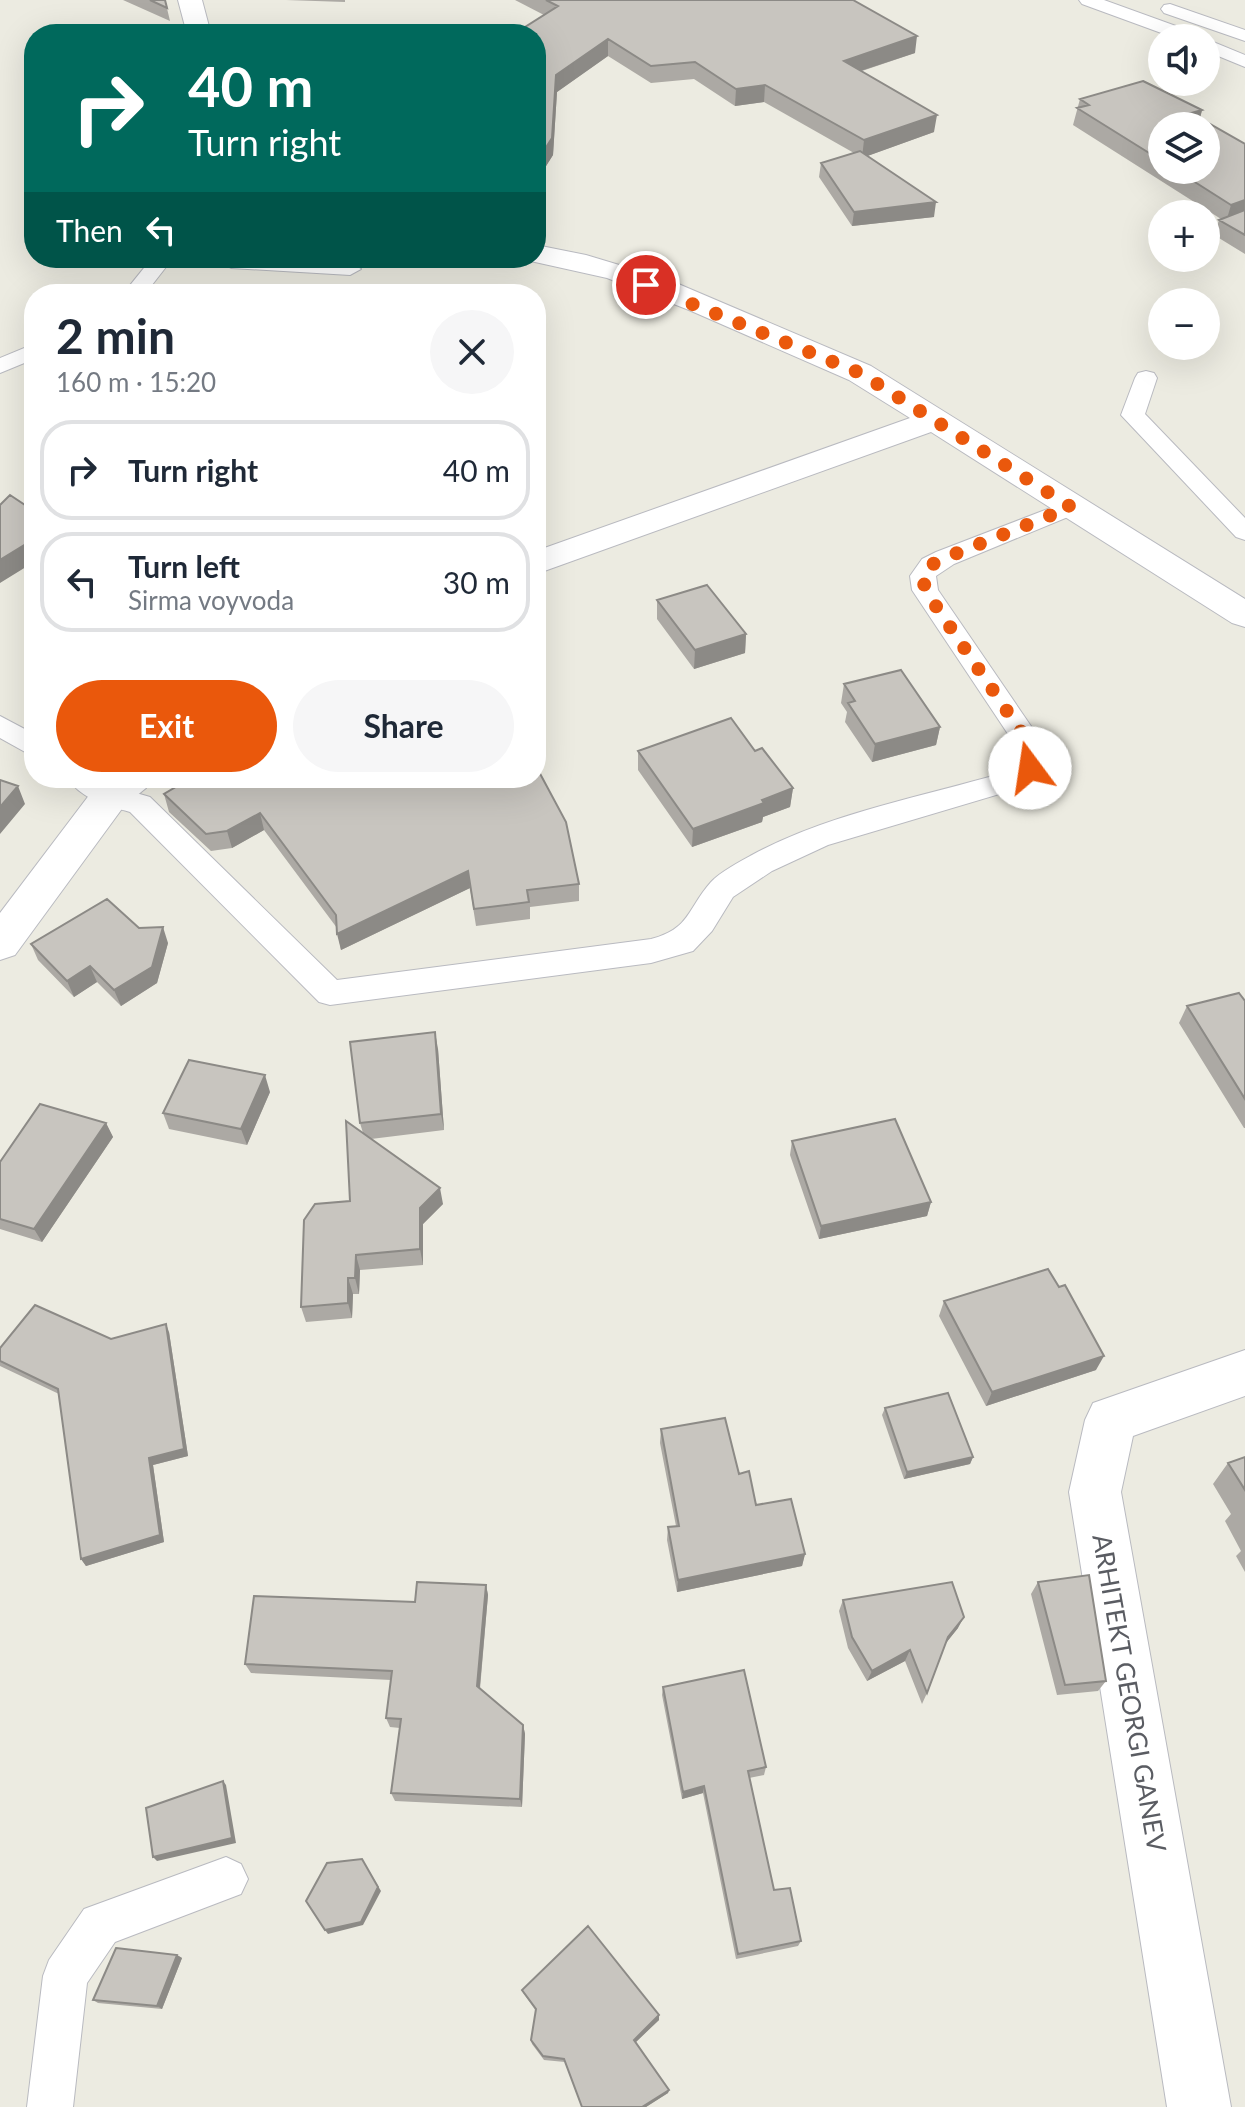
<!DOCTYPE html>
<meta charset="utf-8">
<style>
body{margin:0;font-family:Lato,sans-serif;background:#f6f6f7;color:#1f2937;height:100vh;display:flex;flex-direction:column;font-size:30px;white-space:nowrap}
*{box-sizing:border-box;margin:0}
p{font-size:26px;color:#747a83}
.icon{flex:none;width:44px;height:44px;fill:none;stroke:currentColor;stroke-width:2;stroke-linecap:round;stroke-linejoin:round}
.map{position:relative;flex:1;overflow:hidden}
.details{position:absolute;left:24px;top:284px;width:522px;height:504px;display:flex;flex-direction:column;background:#fff;border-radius:32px;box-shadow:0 8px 32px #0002}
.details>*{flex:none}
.guide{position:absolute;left:24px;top:24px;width:522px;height:244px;border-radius:32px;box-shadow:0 8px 32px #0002;background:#00695c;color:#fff;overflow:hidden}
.controls{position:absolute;left:1148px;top:24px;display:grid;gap:16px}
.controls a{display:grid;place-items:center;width:72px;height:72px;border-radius:50%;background:#fff;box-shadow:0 8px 32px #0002;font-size:40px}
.pin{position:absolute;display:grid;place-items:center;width:68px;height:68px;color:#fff;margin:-34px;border:4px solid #fff;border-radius:50%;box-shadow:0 2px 8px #0007}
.me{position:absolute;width:88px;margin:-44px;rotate:346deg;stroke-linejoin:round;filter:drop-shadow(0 0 6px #0008)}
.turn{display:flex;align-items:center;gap:28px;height:168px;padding:0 32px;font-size:36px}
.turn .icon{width:104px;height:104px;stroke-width:2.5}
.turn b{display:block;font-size:56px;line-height:68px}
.then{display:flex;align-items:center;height:76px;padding:0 32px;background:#0003;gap:16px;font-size:30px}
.round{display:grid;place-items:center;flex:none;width:84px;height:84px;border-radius:42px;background:#f6f6f7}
.head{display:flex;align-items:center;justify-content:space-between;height:136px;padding:0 32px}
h1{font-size:48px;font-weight:700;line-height:60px}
.cta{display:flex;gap:16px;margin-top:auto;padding:16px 32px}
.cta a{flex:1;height:92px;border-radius:48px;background:#ea580c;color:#fff;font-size:32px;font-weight:700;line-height:92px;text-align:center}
.cta a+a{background:#f6f6f7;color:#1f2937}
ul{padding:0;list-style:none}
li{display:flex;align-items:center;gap:24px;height:100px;margin:0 16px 12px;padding:0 16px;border:4px solid #e0e1e3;border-radius:32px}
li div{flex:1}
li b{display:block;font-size:30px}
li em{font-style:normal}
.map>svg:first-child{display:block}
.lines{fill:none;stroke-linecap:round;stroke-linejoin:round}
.lane-casing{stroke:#b9bac0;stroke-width:2}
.street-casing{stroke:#b9bac0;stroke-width:2}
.lane{fill:#fff;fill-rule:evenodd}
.street{fill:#fff;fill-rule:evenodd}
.wall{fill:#aca9a4;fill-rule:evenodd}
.shaded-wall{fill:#8c8a86}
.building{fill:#c8c5bf;stroke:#8c8a86;stroke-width:2}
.route{stroke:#ea580c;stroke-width:14;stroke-dasharray:0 25.2}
.labels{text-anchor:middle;stroke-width:7;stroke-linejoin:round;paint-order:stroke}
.near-street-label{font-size:26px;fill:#5a5c62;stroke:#fff}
</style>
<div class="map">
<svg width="1245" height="2107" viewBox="0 0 1245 2107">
<rect width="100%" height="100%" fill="#ecebe1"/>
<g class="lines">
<defs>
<path id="lane" d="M1079,0h25l94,34 3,4h-26l-93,-34z
M1170,4l75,26v11l-81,-28 -3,-4 3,-4z
M1206,39l39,16v12l-39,-16z
M152,258h21l-28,36h-22z
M214,258l136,5 11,6 -11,6 -119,-7z
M34,344v15l-34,14v-15z
M1146,371l8,2 3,5 -12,36 100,104v22l-9,-3 -115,-122 14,-37 3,-5z
M1071,500l9,2 3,5 -3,5 -126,52 -18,12 2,14 110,161 -8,24 -17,12 -195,58 -56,26 -39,26 -21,34 -19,20 -42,12 -321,42 -11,-3 -189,-190c-21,-6 -50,-13 -62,-34h35l16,10 31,9 187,183 314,-41c39,-10 36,-30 60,-57 9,-10 28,-20 41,-27 75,-41 169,-58 251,-82l14,-10 3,-11 -108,-162 -2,-14 12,-17 14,-7z
M0,716l34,18v23l-34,-19z
M226,1857l15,7 7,15 -7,15 -126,48 -28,41 -14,124h-46l16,-131 6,-16 35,-51z"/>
<path id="street" d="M178,0h24l9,34h-24z
M536,245l50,10 83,25 202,86 374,233v28l-13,-4 -301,-191 -395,142v-23l374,-133 -61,-38 -160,-70 -82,-32 -81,-18 -2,-2h12z
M106,778h45l-5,10 -22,18 -109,149 -15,5v-47l96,-127z
M1245,1350v46l-112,40 -12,56 110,615h-64l-98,-615 16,-72 8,-17z"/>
</defs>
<use href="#lane" class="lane-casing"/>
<use href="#street" class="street-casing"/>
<use href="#lane" class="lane"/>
<use href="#street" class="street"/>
</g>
<path class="wall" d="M123,0h42l5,21z
M286,0h59v2z
M515,0h338l62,53 -53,18 72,61 -67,24 67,61 -82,9 -33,-49 2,-14 33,-10 -90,-51 -29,4 -41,-27 -43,4 -43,-27 -51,36 -4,63 -17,27v-148l8,-19z
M1080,99l122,11 -2,8 45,26v110l-31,-19 5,-15 2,-1 -148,-94zM1162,126l44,44h-44z
M657,600l89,34 -1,19 -51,16 -37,-50z
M844,684l96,43 -4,18 -64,17 -27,-40 2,-10 -6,-9z
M638,751h117l38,37 -3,19 -27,10 -1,5 -70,25 -54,-77z
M294,783l285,101v17l-49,6v12l-54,7 -6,-38 -129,62 -4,-22 -73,-98 -32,18 -21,3 -42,-39 -5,-18z
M139,928l29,15 -11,40 -36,23 -24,-24 -23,15 -36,-37 -7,-16z
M1245,1001v127h-1l-65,-105 8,-17z
M438,1049l6,81 -73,9 72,65 -20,20v41l-63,5 -1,24h-6l-1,24 -46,4 -5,-15 49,-106 13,-68 -3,-10z
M270,1092l-23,53 -78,-16 -6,-16z
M106,1123l7,14 -71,105 -42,-13v-67z
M792,1141l139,61 -4,14 -108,23 -29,-84z
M944,1301l152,69 -110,36 -47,-90z
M169,1332l19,124 -35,9 11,77 -78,24 -5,-7 -22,-165 -59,-28v-18l111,-9z
M885,1408l88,49 -3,7 -66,15 -22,-64z
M661,1429l78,45 17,31 49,49 -3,12 -125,26 -10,-52 1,-13 8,-1 -16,-83z
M1245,1457v115l-9,-16 5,-5 -16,-30 6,-7 -18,-30 15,-21z
M1038,1582l68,99 -8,10 -41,4 -26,-101z
M486,1585l2,10 -8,94 43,36 2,9 -3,73 -127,-6 -4,-8 9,-65 -10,-1 -4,-9 5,-38 -140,-7 -6,-9 170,-62z
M843,1600l115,28 -13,16 -18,49 -5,11 -17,-43 -38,20 -19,-33 -9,-37z
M663,1687l103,80 -2,8 -15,3 25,112 27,51 -3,5 -62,13 -33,-166 -21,6 -20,-104z
M177,1955l5,3 -20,51 -64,-6 -5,-3z
M522,1990l137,25v5l-24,22 34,48 -1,3 -22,14h-64l-17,-45 -21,-2 -12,-16 -1,-4 5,-29 -12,-17z"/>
<path class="shaded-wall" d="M917,36l-2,17 -73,24 2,-16z
M608,39v17l-51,36 -4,63 -17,27v-19l20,-88z
M765,85l-1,17 -29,4 1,-17z
M1202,110l-4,16 -7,-13z
M937,115l-3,17 -72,26 2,-18z
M1245,200v15l-19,7 5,-17z
M936,202l-2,15 -82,9 2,-14z
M34,539v23l-34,21v-23z
M746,634l-1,19 -51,16 1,-19z
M940,727l-4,18 -64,17 3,-18z
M18,786l7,18 -25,30v-27z
M793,788l-3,19 -27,10 -1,5 -70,25 1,-18z
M260,813l4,17 -32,18 -5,-17z
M468,871l2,17 -129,62 -4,-16z
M163,927l5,16 -11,40 -36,23 -7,-16z
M90,966l7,16 -23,15 -7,-16z
M435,1032l3,17 6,81 -3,-16z
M265,1075l5,17 -23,53 -6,-16z
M106,1123l7,14 -71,105 -8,-13z
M440,1188l3,16 -20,20v41l-3,-16v-41z
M931,1202l-4,14 -108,23 2,-13z
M356,1255l4,15 -1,24 -4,-16z
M348,1278l5,16 -1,24 -4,-15z
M166,1324l3,8 19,124 -35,9 11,77 -78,24 -5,-7 68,-101z
M1104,1356l-8,14 -110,36 6,-14z
M973,1457l-3,7 -66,15 3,-7z
M805,1554l-3,12 -125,26 1,-12z
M486,1585l2,10 -9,101 -2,-10z
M964,1617l-6,11 -16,20 6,-11z
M910,1650l-5,11 -38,20 5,-10z
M523,1725l2,9 -3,73 -2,-8z
M223,1781l3,4 10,58 -79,18 -4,-4z
M704,1786l-1,7 -21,6 1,-7z
M362,1859l19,32 -18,34 -35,9 -3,-4z
M177,1955l5,3 -20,51 -5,-3z
M659,2015v5l-25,24v-4z
M669,2090l-1,3 -22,14h-4z"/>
<path class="building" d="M150,0h15l2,8z
M546,0h307l64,36 -73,25 93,54 -73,25 -99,-55 -29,4 -41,-27 -44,4 -43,-27 -52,36 -4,63 -16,25v-129h-22l44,-28z
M1143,81l59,29 -11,3 54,31v56l-14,5 -55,-35h30v-44h-44v35l-85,-53 12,-3 -9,-6z
M860,151l76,51 -82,10 -33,-49z
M34,171v19h-3z
M1245,210v25l-26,-15z
M10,495l24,16v28l-34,21v-55z
M707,585l39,49 -51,16 -38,-50z
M901,670l39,57 -65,17 -27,-41 7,-2 -11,-17z
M731,718l24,33 7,-3 31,40 -31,12 2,3 -71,26 -55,-78z
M537,768l29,54 13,62 -52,6 2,12 -55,7 -6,-38 -131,63 -1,-19 -76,-102 -33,18 -21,3 -42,-40 27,-16h98l5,5 10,-5h232v-9z
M0,780l18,6 -18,21z
M107,899l32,29 24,-1 -11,40 -38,23 -24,-24 -23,15 -36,-37z
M1239,993l6,8v98l-58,-93z
M435,1032l6,82 -81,9 -10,-81z
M189,1060l76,15 -24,54 -78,-16z
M40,1104l66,19 -72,106 -34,-10v-57z
M895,1119l36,83 -110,24 -29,-85z
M346,1121l94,67 -20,20v41l-64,6 -1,23h-7v25l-47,4 3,-87 11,-16 35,-3z
M1048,1269l11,18 6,-2 39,71 -112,36 -48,-91z
M35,1305l76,34 55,-15 18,125 -35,9 11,77 -79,24 -23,-170 -58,-28v-13z
M948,1393l25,64 -66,15 -22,-64z
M725,1418l14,56 10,-3 7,34 35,-6 14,55 -127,26 -10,-53 11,-1 -18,-97z
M1245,1457v33l-17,-27z
M1089,1575l17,106 -41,4 -27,-103z
M417,1582l69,3 -9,101 46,39 -3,74 -129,-6 10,-74 -15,-1 6,-47 -147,-7 9,-68 161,6z
M952,1582l12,35 -16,20 -21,56 -17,-43 -38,21 -20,-34 -9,-37z
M744,1670l22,97 -18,4 26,119 16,-2 11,53 -63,13 -34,-168 -21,6 -20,-105z
M223,1781l9,57 -79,19 -7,-49z
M362,1859l16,28 -17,35 -36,8 -19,-29 21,-38z
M588,1926l71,89 -25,25 35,50 -27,17h-60l-18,-48 -21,-3 -12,-16 5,-31 -14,-19z
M116,1948l61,7 -20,51 -64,-6z"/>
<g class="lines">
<path class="route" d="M646,285l214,88 211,134 -126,51 -14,7 -8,11 2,14 109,161 -4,17"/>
</g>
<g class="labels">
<g class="near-street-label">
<text transform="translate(1129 1693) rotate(80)" y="9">ARHITEKT GEORGI GANEV</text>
</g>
</g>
</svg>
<div class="controls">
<a><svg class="icon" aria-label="sound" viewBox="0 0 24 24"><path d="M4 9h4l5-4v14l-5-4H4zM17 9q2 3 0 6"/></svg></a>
<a><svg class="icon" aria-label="layers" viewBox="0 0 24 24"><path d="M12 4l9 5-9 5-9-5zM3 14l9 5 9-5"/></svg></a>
<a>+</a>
<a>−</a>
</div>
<div class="pin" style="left:646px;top:285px;background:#d93025"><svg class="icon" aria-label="arrive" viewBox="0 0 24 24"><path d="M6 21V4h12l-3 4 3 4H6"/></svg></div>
<svg class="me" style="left:1030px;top:768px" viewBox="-20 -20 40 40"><circle r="19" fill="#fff"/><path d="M0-13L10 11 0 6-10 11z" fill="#ea580c"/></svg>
<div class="guide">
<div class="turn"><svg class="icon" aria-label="right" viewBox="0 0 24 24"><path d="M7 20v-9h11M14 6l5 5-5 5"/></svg><div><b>40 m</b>Turn right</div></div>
<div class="then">Then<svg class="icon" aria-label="left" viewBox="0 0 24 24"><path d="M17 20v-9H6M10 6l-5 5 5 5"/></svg></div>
</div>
<section class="details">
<div class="head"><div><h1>2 min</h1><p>160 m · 15:20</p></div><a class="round"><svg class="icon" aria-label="close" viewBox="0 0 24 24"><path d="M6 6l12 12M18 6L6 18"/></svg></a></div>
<ul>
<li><svg class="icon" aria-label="right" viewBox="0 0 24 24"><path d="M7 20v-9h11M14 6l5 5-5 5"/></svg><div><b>Turn right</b></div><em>40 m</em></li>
<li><svg class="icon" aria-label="left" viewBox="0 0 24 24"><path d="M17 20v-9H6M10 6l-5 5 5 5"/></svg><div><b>Turn left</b><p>Sirma voyvoda</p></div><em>30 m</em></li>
</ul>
<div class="cta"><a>Exit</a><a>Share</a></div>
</section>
</div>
